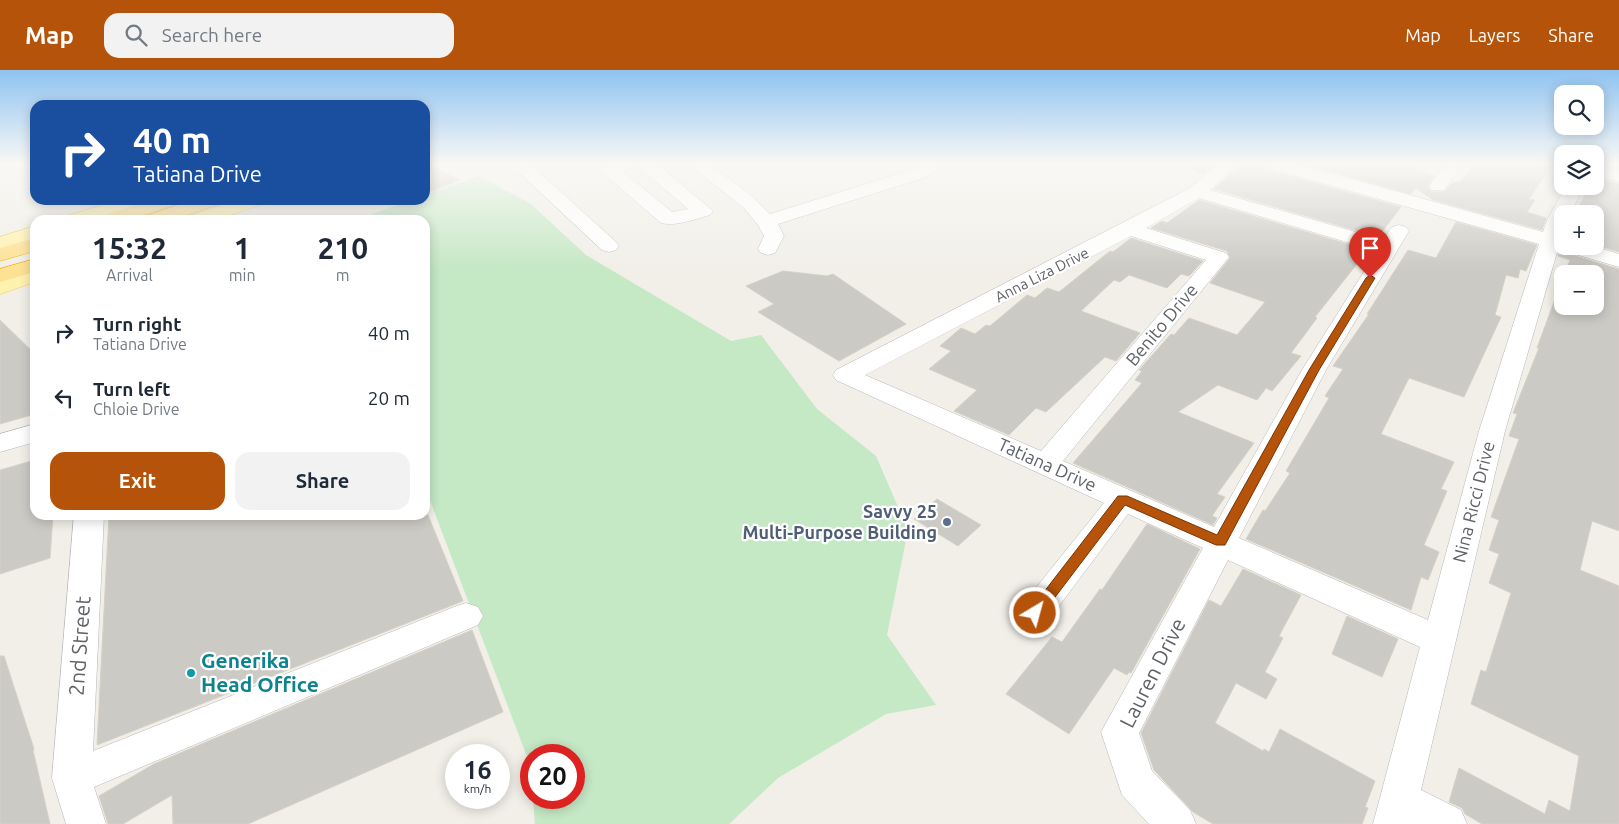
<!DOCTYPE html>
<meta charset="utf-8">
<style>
body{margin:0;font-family:Ubuntu,sans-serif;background:#f2f2f3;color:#1f2937;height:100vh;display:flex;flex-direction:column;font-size:19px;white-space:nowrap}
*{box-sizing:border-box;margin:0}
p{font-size:16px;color:#747a83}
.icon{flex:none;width:28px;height:28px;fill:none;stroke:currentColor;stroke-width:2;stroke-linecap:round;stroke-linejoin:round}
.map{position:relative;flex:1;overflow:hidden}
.side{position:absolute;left:30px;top:145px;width:400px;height:305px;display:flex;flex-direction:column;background:#fff;border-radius:15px;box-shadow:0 2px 12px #0003}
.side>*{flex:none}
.guide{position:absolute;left:30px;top:30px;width:400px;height:105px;border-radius:15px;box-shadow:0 2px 12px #0003;background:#1a4fa0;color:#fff;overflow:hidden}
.buttons{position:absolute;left:1554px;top:15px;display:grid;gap:10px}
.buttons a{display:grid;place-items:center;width:50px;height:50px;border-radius:10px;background:#fff;box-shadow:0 2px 12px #0003;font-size:25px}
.speed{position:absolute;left:445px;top:674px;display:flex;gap:10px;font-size:25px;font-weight:700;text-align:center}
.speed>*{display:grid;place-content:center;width:65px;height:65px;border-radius:50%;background:#fff;box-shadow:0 2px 12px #0003;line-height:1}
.speed small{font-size:12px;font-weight:400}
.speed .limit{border:8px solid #d22;background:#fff;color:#111}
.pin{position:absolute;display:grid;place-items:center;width:42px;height:42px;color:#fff;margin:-51px -21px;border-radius:50% 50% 50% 0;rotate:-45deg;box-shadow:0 0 5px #0007}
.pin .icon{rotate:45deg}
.me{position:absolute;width:55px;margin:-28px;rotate:37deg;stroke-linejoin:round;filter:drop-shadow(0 0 4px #0008)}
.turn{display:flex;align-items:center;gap:18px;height:105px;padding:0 20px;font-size:22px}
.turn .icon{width:65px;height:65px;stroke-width:2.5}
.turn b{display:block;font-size:35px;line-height:42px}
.eta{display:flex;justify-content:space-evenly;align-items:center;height:85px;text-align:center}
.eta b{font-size:30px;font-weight:700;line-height:35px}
.action{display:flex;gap:10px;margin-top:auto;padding:10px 20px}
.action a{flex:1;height:58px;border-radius:15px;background:#b45309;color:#fff;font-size:20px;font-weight:700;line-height:58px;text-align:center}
.action a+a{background:#f2f2f3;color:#1f2937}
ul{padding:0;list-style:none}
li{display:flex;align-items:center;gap:15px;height:65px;padding:0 20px}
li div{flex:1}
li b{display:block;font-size:19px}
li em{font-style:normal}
header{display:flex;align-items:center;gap:30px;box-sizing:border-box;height:70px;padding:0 25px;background:#b45309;color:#fff}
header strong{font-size:24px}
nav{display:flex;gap:28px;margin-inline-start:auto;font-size:18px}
.search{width:350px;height:45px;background:#f2f2f3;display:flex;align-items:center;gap:12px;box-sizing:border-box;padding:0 18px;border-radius:15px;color:#747a83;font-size:19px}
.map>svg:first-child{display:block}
.green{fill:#c5e8c5}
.building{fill:#cccac5;stroke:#d6d1c6}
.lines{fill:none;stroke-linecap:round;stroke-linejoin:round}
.minor-casing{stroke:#b5b8bc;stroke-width:1}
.major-casing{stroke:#f2c960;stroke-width:1}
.highway-casing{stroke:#f9ab00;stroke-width:1}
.minor{fill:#fff;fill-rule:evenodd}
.major{fill:#fff2af;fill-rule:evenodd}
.highway{fill:#fde293;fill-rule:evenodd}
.route{fill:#b45309;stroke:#753606}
.service-dot{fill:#5c6f8a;stroke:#fff;stroke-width:2}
.culture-dot{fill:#0f9aa8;stroke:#fff;stroke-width:2}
.labels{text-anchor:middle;stroke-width:4.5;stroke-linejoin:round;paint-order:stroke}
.far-street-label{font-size:15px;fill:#5f6368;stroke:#fff}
.street-label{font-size:18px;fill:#5f6368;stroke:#fff}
.service-label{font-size:18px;font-weight:bold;fill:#4e5e75;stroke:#fff;text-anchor:end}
.near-street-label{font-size:21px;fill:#5f6368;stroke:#fff}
.near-culture-label{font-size:21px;font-weight:bold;fill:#0d838f;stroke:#fff;text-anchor:start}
</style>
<header>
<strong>Map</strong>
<div class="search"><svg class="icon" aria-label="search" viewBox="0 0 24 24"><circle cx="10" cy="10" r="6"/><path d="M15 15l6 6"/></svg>Search here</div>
<nav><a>Map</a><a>Layers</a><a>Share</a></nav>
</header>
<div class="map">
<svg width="1619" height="754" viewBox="0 0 1619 754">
<rect width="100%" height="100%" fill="#f1efe8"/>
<path class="green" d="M479,106l52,28 55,51 145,86 30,-6 56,74 59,47 32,74 -21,105 49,70 -50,9 -108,64 -49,46h-194l-2,-26h41v-43h-43v28l-2,-21 -104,-275v-267h-69l55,-20h14v-5z"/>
<path class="building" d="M425,94h1l34,16 -35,14z
M1191,94h25l-12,10 -14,-5z
M1241,94h21l3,5 136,38 -23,30 -164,-48z
M1303,94h102l29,12 -7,10 5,6h12l8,-9 9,-2 15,-17h76l-23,35 6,1 -8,12 19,6 -4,12 -109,-30 -17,-12 -5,6z
M1595,109l24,5v68l-24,-7v-31h-20l15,-28h5z
M1199,130l169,50 -53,67 2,1 -26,35 10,3 -29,35 -6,-3 -9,12 -39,-15 -40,27 76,31 -37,51 8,3 -13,19 5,2 -4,7 -140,-62 69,-80 -7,-3 7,-9 -3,-1 32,-36 3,1 15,-17 48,17 28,-33 -55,-19 20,-25 -3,-7 -76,-23 11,-7 5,2z
M1456,152l81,23 -11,26 -6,-2 -2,9 -12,-3 -11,40 6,2 -37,80 -55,-19 -28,56 73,28 -13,27 6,2 -23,54 15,7 -11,28 -7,-3 -10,33 -165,-71 17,-29 2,1 25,-38 -4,-2 43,-73 -4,-2 18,-27 -10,-3 36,-52h-2l41,-64 28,8z
M1131,168l72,23 -14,15 -8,-2 -14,14 -38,-13 -9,7 -6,-2 -33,31 59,22 -24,28 -11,-4 -59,55 -10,-4 -27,27 -55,-24 23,-21 -48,-21 22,-18 -11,-5 21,-18 14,6 11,-9 4,1 37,-31 8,3 12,-10 12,4 51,-41 3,1z
M1559,181l60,18v262l-27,-10 -12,49 39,16v238h-137l-17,-10 -3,-6 -13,-6 10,-34 86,46 4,-14 21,11 9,-55 -108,-52 10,-34 5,2 25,-79 -22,-10 10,-29 -10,-4 10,-30 -8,-3 28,-78 -10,-3 8,-22 -4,-1 26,-65h-2l25,-68v26h33v-32h-30l5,-14 -12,-4z
M783,201l44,5 6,-2 73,50 -67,37 -81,-49 16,-8 -28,-18z
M0,250l35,34v60l-35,10z
M35,390v55h18l-3,43 -50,16v-104z
M937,429l44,26 -23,21 -44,-27z
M109,445h319l35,86 -366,144z
M1147,454l53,25 -69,124 -2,-1 -2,3 -13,-7 -45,66 -63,-40 46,-57 10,5 38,-53 2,1z
M1243,499l58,26 -22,41 4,2 -18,34 12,7 -11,20 -30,-16 -21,40 48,28 1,-2 5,3 11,-23 95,52 -10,26 3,1 -6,16h-149l-20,-12 -39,-42 -13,-37 68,-133 12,6z
M1347,546l51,23 -16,38 -50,-23z
M472,560l31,82 -255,112h-75l-1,-29 -49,29h-15l-9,-28 55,-32z
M0,586h4l30,93 -1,1 17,74h-50z"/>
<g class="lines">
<defs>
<path id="minor" d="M509,93h20l87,79 3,4 -3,4 -7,2 -7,-2z
M609,93h47l57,48 -3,4c-15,4 -34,12 -49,8l-58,-50 -3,-4 3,-4zM638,96l1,1 49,42 -16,3 -50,-41z
M687,93h20l39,28 24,23 144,-45 11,-6h23l-22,14 -148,47 6,12 -9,17 -7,2 -7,-2 -3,-4 6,-13 -6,-11 -14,-17z
M1220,93h19l-29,27 173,50 9,-13 7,-2 7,2 3,4 -83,139 -87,168 189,82 51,-189 60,-187 -273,-77 -2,-4h30l249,69 4,-12 19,-34h18l-14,28h-8v32h30l27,8v13l-61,-18 -53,182 -84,359 40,20 6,14h-94l47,-177 -192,-87 -89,173 13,38 38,39 6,14h-47l-27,-29 -21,-63 102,-184 -75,-34 -81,108 -12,4 -12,-4 -5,-9 5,-9 81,-101 -268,-123 -3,-5 3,-5 354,-182zM1199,128l178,53 -75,119 -88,157 -151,-66 166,-204 -3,-4 -80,-25zM1131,166l75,24 -165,191 -176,-76z
M1446,93h18l-20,27h-12l-3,-4z
M1595,94l24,7v11l-24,-7z
M35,354v18l-35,10v-18z
M74,445h30l-11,236 361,-144 12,-4 12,4 5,9 -5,9 -384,162 12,37h-40l-14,-46z"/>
<path id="major" d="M118,130h28l-2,4 -50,16h-30l3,-4z
M237,130h28l-2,4 -47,16h-29l3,-4z
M35,156v13l-35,11v-13z
M35,199v13l-35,12v-14z"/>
<path id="highway" d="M151,130h28l-2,4 -49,16h-30l3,-4z
M193,130h28l-2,4 -47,16h-29l3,-4z
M35,168v13l-35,10v-13z
M35,189v13l-35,10v-13z"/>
</defs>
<use href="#minor" class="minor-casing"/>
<use href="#major" class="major-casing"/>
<use href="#highway" class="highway-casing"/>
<use href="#minor" class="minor"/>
<use href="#major" class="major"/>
<use href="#highway" class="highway"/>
</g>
<linearGradient id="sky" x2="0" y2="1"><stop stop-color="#8fc3f1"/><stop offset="0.47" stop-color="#f9f8f5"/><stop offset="1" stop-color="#f9f8f5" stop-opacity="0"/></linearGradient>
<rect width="1619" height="199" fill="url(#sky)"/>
<path class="route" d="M1370,205l5,3 -56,92 -94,175h-9l-91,-40 -85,112h-10l-2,-4 2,-3 88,-114h9l90,39 92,-165 57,-92z"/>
<circle class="service-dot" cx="947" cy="452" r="5"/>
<circle class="culture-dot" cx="191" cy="603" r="5"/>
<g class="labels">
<g class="far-street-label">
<text transform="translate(1042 205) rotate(-27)" y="5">Anna Liza Drive</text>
</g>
<g class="street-label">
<text transform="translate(1162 255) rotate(-50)" y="6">Benito Drive</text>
<text transform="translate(1047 395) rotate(24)" y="6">Tatiana Drive</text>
<text transform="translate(1474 432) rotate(-76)" y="6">Nina Ricci Drive</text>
</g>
<g class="service-label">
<text x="937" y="448">Savvy 25<tspan x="937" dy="21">Multi-Purpose Building</tspan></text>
</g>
<g class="near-street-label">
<text transform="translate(80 576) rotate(-86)" y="7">2nd Street</text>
<text transform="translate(1153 603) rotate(-63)" y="7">Lauren Drive</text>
</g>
<g class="near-culture-label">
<text x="201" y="598">Generika<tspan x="201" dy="24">Head Office</tspan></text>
</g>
</g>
</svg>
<div class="buttons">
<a><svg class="icon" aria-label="search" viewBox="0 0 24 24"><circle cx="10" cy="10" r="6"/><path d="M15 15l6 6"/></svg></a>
<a><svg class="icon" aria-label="layers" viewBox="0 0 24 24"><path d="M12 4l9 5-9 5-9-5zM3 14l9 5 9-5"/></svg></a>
<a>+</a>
<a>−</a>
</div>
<div class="speed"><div>16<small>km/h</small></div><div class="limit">20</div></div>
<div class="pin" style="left:1370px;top:208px;background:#d93025"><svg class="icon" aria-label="arrive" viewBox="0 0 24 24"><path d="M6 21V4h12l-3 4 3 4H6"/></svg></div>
<svg class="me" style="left:1035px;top:543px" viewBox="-20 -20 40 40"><circle r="17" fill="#b45309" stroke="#fff" stroke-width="3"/><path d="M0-11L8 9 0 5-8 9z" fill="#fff"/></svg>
<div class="guide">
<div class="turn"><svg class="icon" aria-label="right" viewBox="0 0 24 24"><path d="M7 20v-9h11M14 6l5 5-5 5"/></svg><div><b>40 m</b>Tatiana Drive</div></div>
</div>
<section class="side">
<div class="eta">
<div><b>15:32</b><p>Arrival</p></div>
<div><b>1</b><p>min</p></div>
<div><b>210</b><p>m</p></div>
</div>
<ul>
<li><svg class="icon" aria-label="right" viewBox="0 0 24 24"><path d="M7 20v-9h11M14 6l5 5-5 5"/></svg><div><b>Turn right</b><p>Tatiana Drive</p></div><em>40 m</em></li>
<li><svg class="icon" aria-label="left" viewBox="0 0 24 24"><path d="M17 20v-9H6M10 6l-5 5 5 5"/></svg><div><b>Turn left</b><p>Chloie Drive</p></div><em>20 m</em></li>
</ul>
<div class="action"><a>Exit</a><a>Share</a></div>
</section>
</div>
